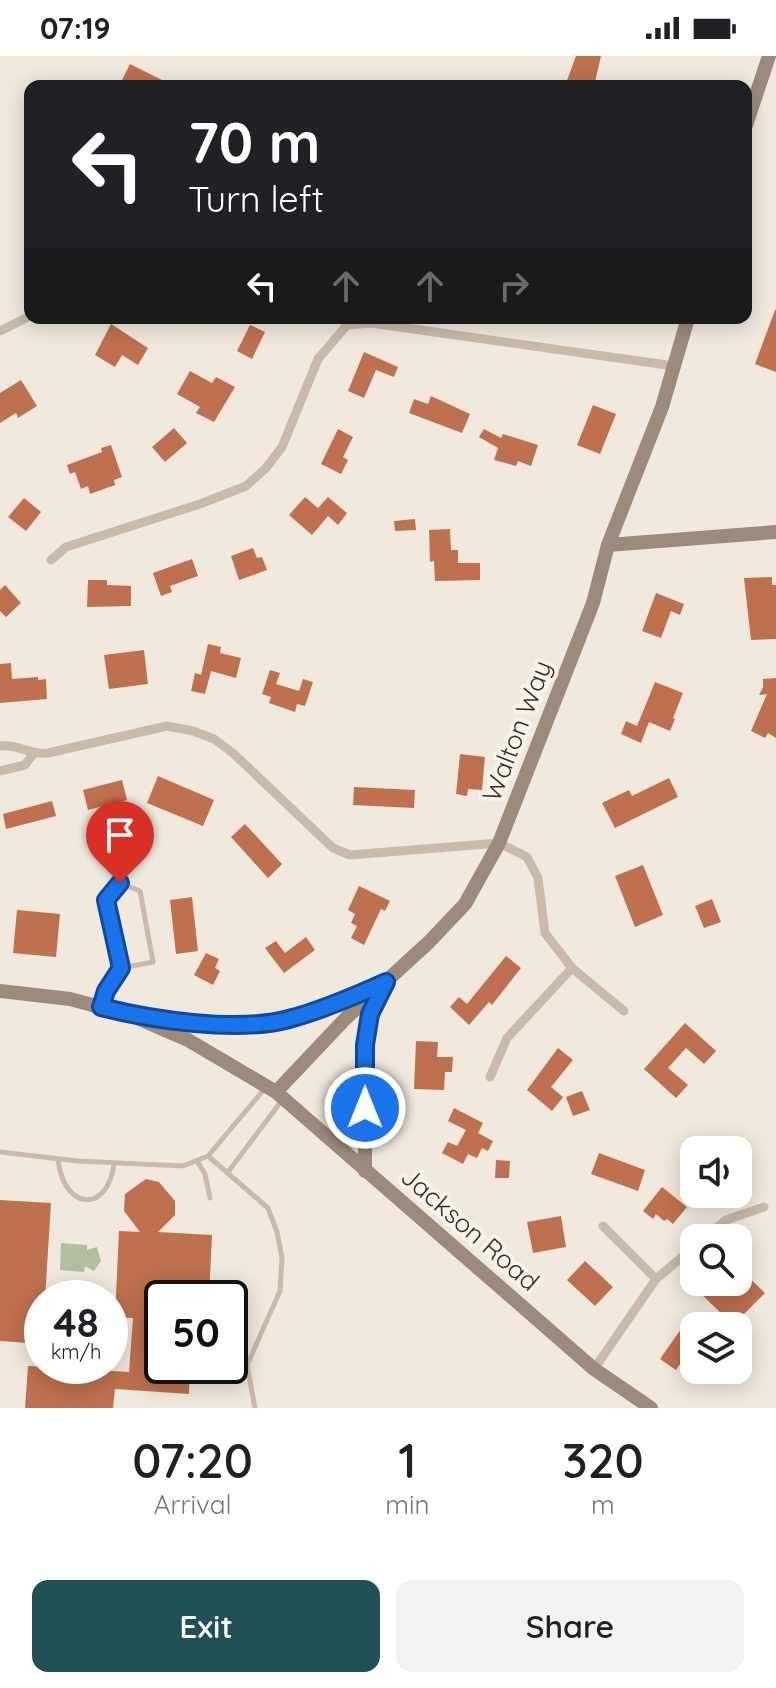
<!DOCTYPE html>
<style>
body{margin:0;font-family:Quicksand,sans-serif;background:#f2f2f2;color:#202124;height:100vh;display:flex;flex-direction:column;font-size:30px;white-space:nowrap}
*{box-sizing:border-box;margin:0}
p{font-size:26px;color:#757577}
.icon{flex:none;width:44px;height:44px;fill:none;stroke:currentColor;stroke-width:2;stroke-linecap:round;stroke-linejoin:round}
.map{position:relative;height:1352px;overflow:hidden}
.details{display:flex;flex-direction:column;background:#fff;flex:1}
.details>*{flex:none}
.guide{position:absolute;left:24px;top:24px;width:728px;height:244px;border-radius:16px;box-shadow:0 4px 20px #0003;background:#202124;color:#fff;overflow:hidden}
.fabs{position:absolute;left:680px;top:1080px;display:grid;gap:16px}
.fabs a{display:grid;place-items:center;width:72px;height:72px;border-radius:16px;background:#fff;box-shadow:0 4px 20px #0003;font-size:40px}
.speed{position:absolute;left:24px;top:1224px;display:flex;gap:16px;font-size:40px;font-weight:700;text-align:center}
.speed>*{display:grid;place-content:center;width:104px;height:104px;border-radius:50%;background:#fff;box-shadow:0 4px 20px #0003;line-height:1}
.speed small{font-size:20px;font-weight:400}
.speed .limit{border:4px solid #111;border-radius:12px;background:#fff;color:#111}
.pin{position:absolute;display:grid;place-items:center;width:68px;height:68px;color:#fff;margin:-82px -34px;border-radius:50% 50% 50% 0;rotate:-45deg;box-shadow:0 0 8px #0007}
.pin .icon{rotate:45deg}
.me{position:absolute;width:88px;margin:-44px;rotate:0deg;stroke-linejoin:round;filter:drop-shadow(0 0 6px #0008)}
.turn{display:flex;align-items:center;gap:28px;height:168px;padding:0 32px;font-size:36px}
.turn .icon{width:104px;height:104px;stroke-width:2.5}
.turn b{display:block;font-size:56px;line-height:68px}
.lanes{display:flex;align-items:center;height:76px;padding:0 32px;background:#0003;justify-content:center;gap:40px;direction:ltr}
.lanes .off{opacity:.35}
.eta{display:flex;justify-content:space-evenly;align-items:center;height:136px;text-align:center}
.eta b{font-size:48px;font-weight:600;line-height:56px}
.primary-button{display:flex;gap:16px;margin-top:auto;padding:16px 32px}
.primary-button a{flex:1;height:92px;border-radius:16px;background:#215056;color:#fff;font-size:32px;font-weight:600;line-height:92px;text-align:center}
.primary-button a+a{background:#f2f2f2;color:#202124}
.status{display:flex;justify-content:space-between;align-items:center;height:56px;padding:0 40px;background:#fff;direction:ltr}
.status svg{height:22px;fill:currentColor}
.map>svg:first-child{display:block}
.green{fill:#b3c09f}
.building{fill:#bf704e}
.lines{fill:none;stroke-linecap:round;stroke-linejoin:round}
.lane{stroke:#c9baab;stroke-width:5}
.street{stroke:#c9baab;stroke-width:9}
.secondary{stroke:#9c8a7c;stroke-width:14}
.route-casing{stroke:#114b97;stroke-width:20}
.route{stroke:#1a73e8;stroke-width:14}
.labels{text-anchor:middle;stroke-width:8;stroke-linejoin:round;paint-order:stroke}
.street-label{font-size:26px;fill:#372e2a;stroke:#f9f3ea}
</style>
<div class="status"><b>07:19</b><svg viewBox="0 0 49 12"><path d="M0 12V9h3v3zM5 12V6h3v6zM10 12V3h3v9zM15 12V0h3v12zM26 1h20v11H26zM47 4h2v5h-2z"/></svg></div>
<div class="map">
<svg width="776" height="1352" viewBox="0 0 776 1352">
<rect width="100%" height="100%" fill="#f1e9de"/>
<path class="green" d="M61,1187l26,2v5l10,-3 4,14 -7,10 -9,-5 -1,6 -24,-2z"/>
<path class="building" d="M576,0h25l-7,30h-29z
M130,8l44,22h-55z
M775,254h1v62l-21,-8z
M111,268l37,24 -10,17 -16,-10 -7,12 -20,-12z
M250,269l15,7 -13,27 -15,-8z
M364,296l34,15 -4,10 -18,-7 -12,28 -16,-7z
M190,315l22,12 4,-6 19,10 -21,35 -18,-9 4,-6 -23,-13z
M21,324l16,26 -19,12 -2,-5 -16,10v-30z
M431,340l39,18 -8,19 -53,-20 5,-14 14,5z
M593,349l23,9 -16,40 -23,-9z
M174,372l13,15 -22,19 -13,-15z
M338,373l15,8 -10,20 5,3 -7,14 -20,-10z
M484,373l17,9 2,-4 35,11 -7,21 -13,-5 -2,5 -22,-6 4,-12 -19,-11z
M111,389l11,32 -8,3 1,5 -25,9 -2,-8 -7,3 -6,-17 -5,2 -3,-9 35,-13 -1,-4z
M305,441l13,11 10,-11 19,16 -9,12 -10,-9 -16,19 -23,-20z
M24,442l17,14 -15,19 -18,-14z
M415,463l1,11 -21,1 -1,-10z
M450,473l1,21h7v13h22v17l-45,1 -1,-20 -4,1 -1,-32z
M253,492l4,10 5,-1 5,13 -28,10 -8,-24z
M192,503l6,17 -28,10 2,6 -11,4 -8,-23z
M772,521v8h4v54l-25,1 -7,-62z
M88,524h19v5l24,1v20l-44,1z
M5,529l16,18 -15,14 -6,-6v-21z
M656,537l28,11 -4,11 -9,-4 -10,27 -19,-7z
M208,588l13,3 -1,6 21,5 -5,20 -25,-7 -6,23 -14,-3 4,-18 6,2z
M144,594l4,34 -39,5 -5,-34z
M11,607l1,16 26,-2v3l8,-1 1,20 -47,4v-39z
M270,614l10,3 -4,11 23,7 4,-12 10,3 -8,24 -8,-2 -2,8 -26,-9 2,-6 -9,-3z
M776,622v60l-8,-5 -3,5 -14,-7 16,-37 -8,1 4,-8v-8z
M655,626l28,11 -10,25 2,1 -5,12 -21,-9 -8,21 -20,-9 5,-13 11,5z
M460,698l25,3 -3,33 -14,-1 -1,7 -11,-2z
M158,720l56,24 -11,26 -56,-23z
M669,722l9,19 -63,31 -13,-25 27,-13 3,6z
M122,724l5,20 -39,10 -5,-20z
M354,731l61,3 -1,18 -61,-3z
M52,745l4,15 -50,13 -3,-15z
M245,768l37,40 -14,14 -37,-41z
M643,809l20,50 -28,12 -20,-51z
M359,830l31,15 -5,10 -4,-2 -17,36 -13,-7 6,-12 -6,-3 4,-9 -7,-4z
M192,841l6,54 -22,3 -6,-54z
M712,843l9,23 -17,6 -9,-22z
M17,854l43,4 -4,43 -43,-4z
M306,881l9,13 -31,23 -19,-25 11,-7 9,12z
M206,897l13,6 -4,9 5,3 -7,14 -19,-10z
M506,900l15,12 -29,37 -3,-3 -20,23 -19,-18 9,-10 8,7z
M685,967l31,28 -12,13 -18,-16 -18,20 20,17 -12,13 -32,-29z
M416,985l22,1 -1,15h16l-1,15h-7l-1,18 -30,-1z
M558,992l15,12 -22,27 12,10 -11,14 -25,-21z
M582,1035l8,19 -17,6 -7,-19z
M454,1052l29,15 -5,10 15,8 -5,10 -6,-3 -5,10 -9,-4 -5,10 -21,-11 6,-11 9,4 9,-16 -18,-9z
M599,1097l46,17 -7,21 -47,-17z
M496,1104l14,1 -1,17h-14z
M146,1123l13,3 16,19v14l-17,17 54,3 -3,63h-47v68h28l-1,28 -74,-5 -2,19h-88l3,-42 101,6 4,-54 -18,-1 4,-86 21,1 -16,-21 1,-17z
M662,1131l25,20 -14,17 -6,-5 -3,2 -8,-7 -3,5 -10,-8z
M0,1144l51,3 -6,95h-3v46l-42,-3z
M561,1160l5,31 -33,6 -6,-31z
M585,1205l28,26 -18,19 -28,-26z
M738,1211l27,26 -23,23 6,5 -9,10 -1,-5h-4l-39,-38 5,-6h12l8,9 9,-9h9z
M681,1273l13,10v18l-9,12 -6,-4 -3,5 -16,-11z"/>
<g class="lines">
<path class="lane" d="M101,950l5,-15 15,-23 -15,-68 14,-17 20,8 13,71 -32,6
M0,1096l78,9 105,5 25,-10 58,-69
M208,1100l60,52 9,24 5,26 -2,33 -33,74 8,43
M58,1103c5,51 50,56 56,4
M197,1105l8,13 5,24
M228,1116l55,-73"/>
<path class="street" d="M0,275l30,-15
M51,504l15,-13 134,-43 46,-18 20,-18 16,-21 36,-88 29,-34 24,-2 303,43
M0,690c21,-2 27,9 48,7l119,-27 26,5 21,8 20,15 99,94 17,7 149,-12 28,14 11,21 7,55 27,35 52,43
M0,715l25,-6 8,-11
M490,1021l17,-39 65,-70
M603,1170l53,53
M705,1182l21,-18 38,-13
M594,1313l62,-90 38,-32"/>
<path class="secondary" d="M746,69l23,-69
M608,489l168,-13
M0,935l70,8 63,17 110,9 43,-5 35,-11 54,-22
M133,960l55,24 88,52 318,277 57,39
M276,1036l70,-74 83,-76 36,-38 34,-61 94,-240 15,-58 54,-138 26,-89
M365,1115v-126l5,-31 13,-25"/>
</g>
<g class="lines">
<defs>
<path id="route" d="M120,827l-14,17 15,68 -15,23 -5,16c51,13 137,26 188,12 34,-9 66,-23 97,-37l-16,32 -5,31v63"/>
</defs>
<use href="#route" class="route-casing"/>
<use href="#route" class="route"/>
</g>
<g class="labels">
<g class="street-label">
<text transform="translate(517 675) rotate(-69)" y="9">Walton Way</text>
<text transform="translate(470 1173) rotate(41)" y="9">Jackson Road</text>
</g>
</g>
</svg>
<div class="fabs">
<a><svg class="icon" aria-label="sound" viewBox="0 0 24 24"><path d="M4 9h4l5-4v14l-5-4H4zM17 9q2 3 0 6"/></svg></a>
<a><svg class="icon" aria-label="search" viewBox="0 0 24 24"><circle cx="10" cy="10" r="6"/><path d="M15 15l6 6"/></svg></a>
<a><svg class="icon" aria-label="layers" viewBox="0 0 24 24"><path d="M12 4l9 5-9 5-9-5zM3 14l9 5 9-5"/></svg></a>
</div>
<div class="speed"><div>48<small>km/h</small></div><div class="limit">50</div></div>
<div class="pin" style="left:120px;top:827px;background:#d93025"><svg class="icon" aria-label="arrive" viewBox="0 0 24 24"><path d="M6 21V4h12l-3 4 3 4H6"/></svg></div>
<svg class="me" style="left:365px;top:1052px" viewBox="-20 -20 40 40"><circle r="17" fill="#1a73e8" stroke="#fff" stroke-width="3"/><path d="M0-11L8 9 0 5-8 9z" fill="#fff"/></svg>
<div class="guide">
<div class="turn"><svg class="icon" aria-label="left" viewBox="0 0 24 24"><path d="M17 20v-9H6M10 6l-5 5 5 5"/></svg><div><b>70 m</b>Turn left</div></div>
<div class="lanes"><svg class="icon" aria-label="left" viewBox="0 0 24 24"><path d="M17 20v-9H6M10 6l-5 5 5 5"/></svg><svg class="icon off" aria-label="ahead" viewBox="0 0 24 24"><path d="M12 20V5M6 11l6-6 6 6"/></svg><svg class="icon off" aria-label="ahead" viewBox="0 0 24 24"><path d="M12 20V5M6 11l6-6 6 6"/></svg><svg class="icon off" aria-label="right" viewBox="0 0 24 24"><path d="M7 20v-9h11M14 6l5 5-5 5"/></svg></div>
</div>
</div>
<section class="details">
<div class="eta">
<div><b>07:20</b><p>Arrival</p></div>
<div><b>1</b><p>min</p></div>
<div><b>320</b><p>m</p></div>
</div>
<div class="primary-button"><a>Exit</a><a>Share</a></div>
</section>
